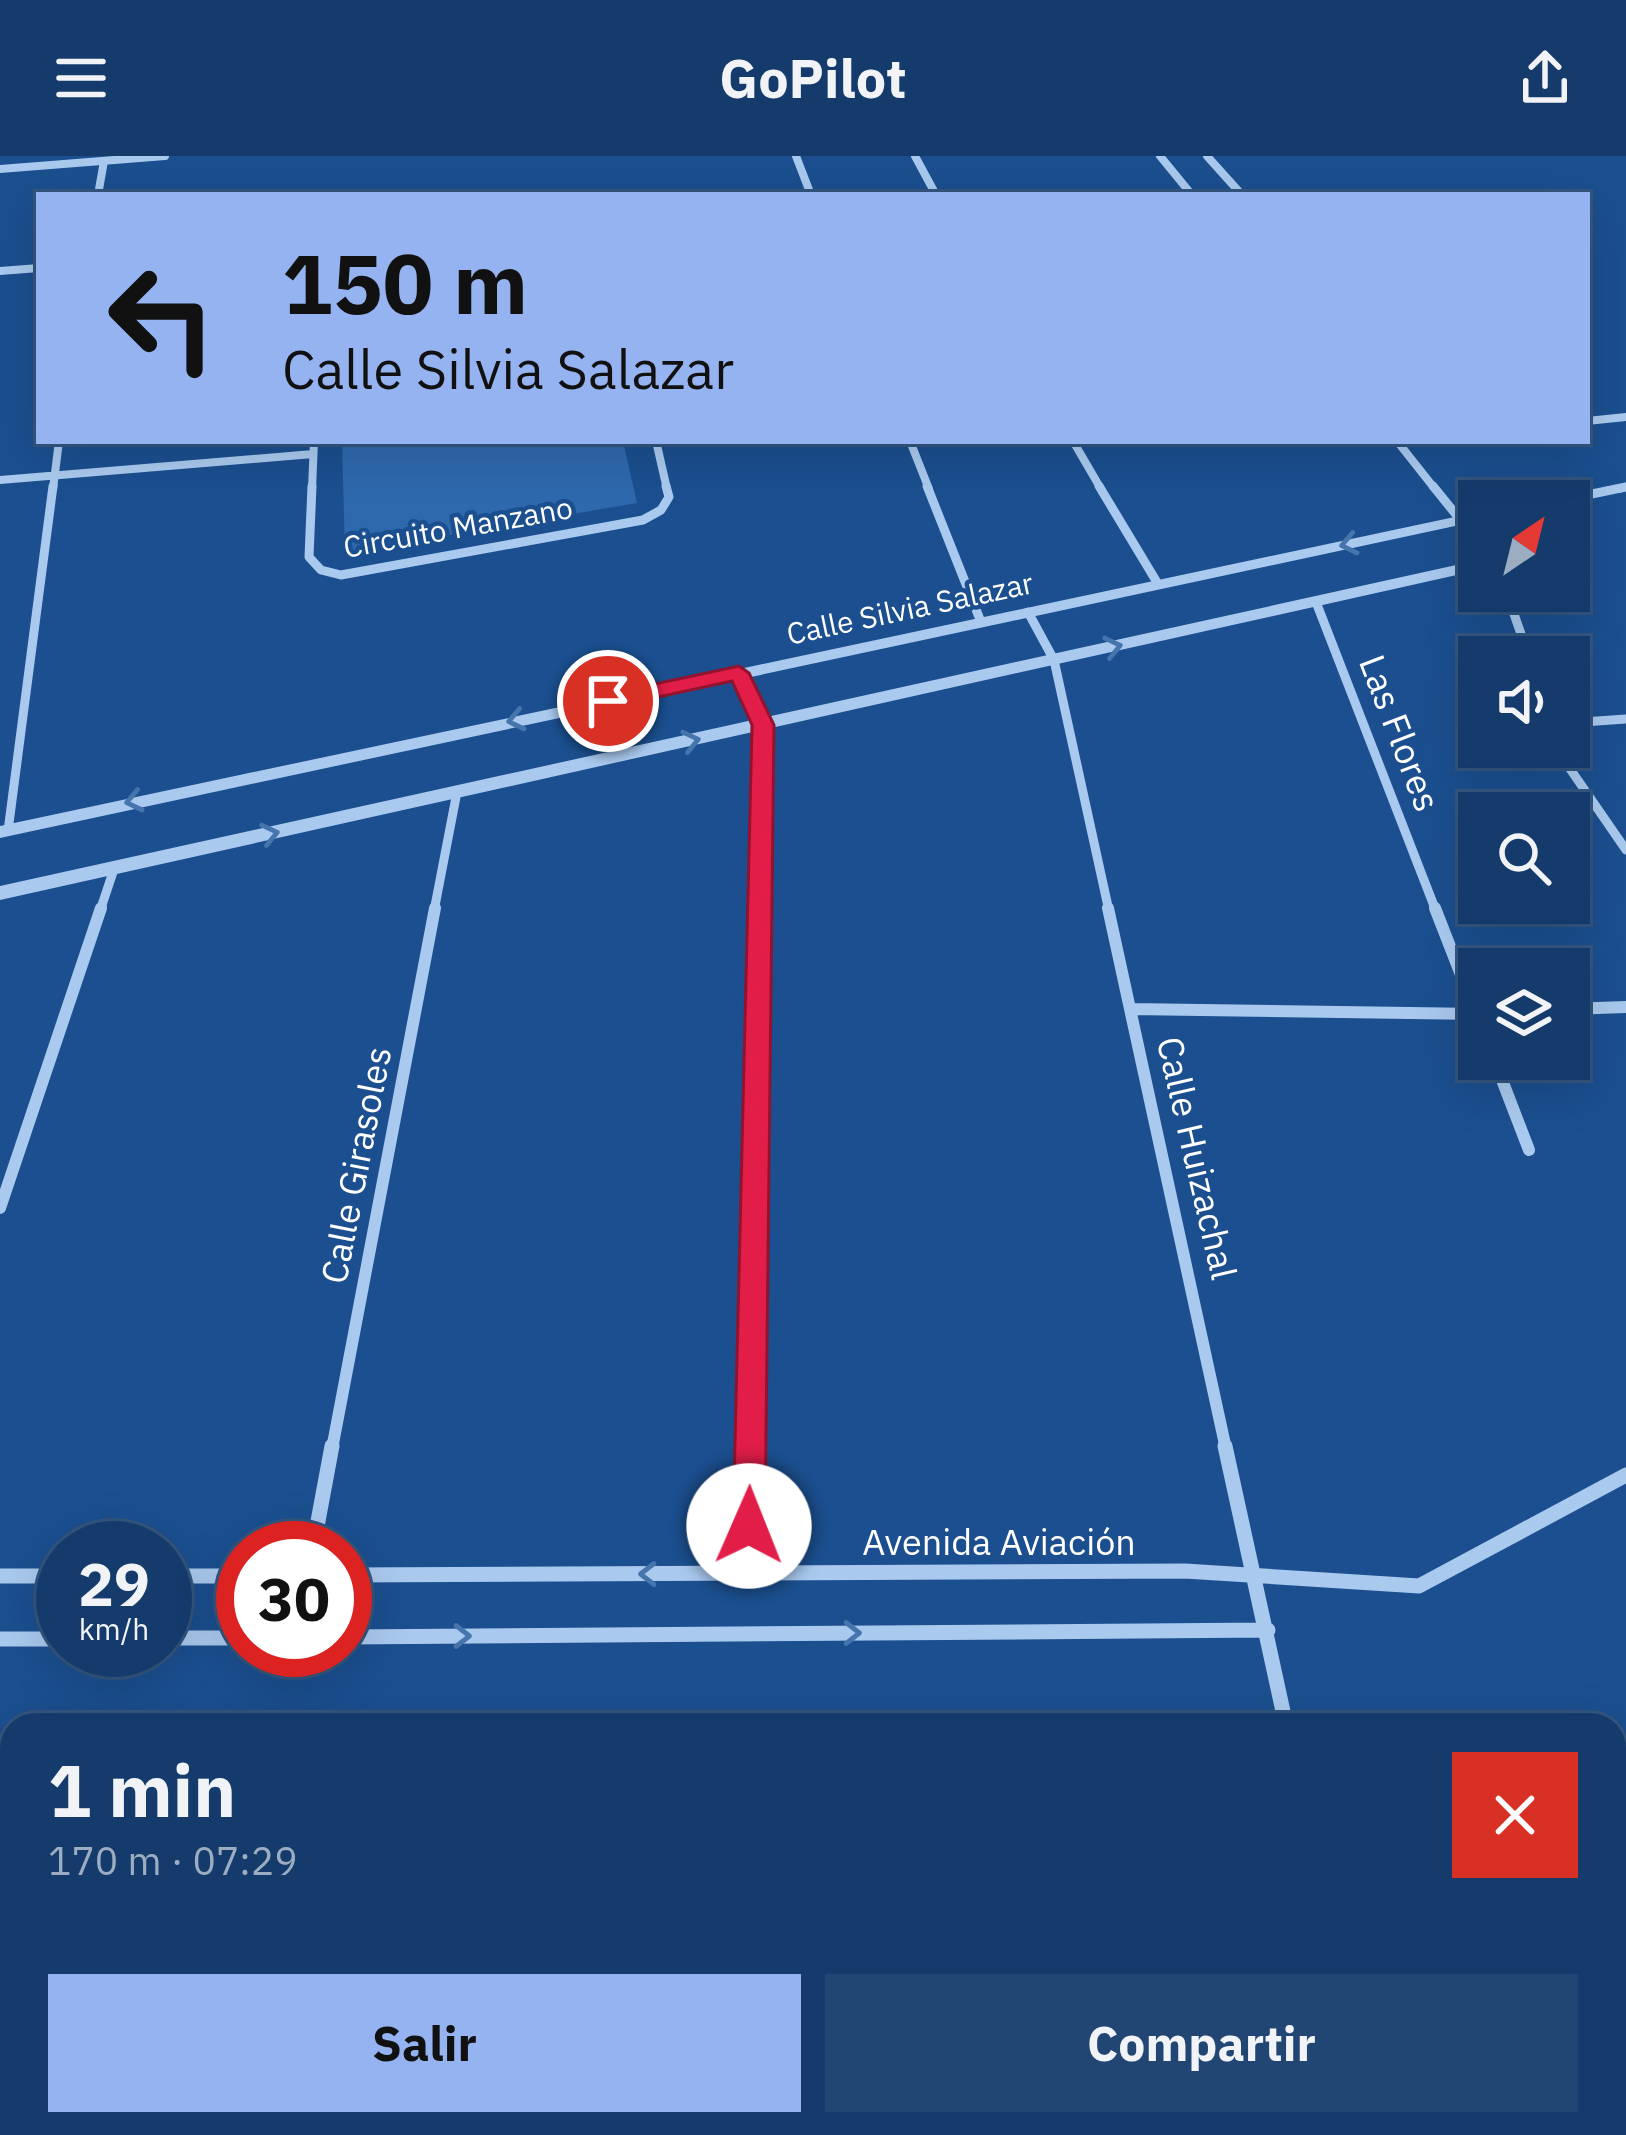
<!DOCTYPE html>
<html lang="es">
<meta charset="utf-8">
<style>
body{margin:0;font-family:"IBM Plex Sans",sans-serif;background:#214673;color:#f1f3f6;height:100vh;display:flex;flex-direction:column;font-size:45px;white-space:nowrap}
*{box-sizing:border-box;margin:0}
p{font-size:39px;color:#9dadc1}
.icon{flex:none;width:66px;height:66px;fill:none;stroke:currentColor;stroke-width:2;stroke-linecap:round;stroke-linejoin:round}
.map{position:relative;flex:1;overflow:hidden}
.sheet{position:absolute;left:0px;top:1557px;width:1626px;height:423px;display:flex;flex-direction:column;background:#143b6b;border-radius:36px 36px 0 0;box-shadow:0 12px 48px #0002,0 0 0 3px #33557e}
.sheet>*{flex:none}
.guide{position:absolute;left:36px;top:36px;width:1554px;height:252px;border-radius:0px;box-shadow:0 12px 48px #0002,0 0 0 3px #33557e;background:#95b2f1;color:#111;overflow:hidden}
.needle{width:78px;rotate:35deg}
.tools{position:absolute;left:1458px;top:324px;display:grid;gap:24px}
.tools a{display:grid;place-items:center;width:132px;height:132px;border-radius:0px;background:#143b6b;box-shadow:0 12px 48px #0002,0 0 0 3px #33557e;font-size:60px}
.speed{position:absolute;left:36px;top:1365px;display:flex;gap:24px;font-size:60px;font-weight:700;text-align:center}
.speed>*{display:grid;place-content:center;width:156px;height:156px;border-radius:50%;background:#143b6b;box-shadow:0 12px 48px #0002,0 0 0 3px #33557e;line-height:1}
.speed small{font-size:30px;font-weight:400}
.speed .limit{border:18px solid #d22;background:#fff;color:#111}
.pin{position:absolute;display:grid;place-items:center;width:102px;height:102px;color:#fff;margin:-51px;border:6px solid #fff;border-radius:50%;box-shadow:0 3px 12px #0007}
.me{position:absolute;width:132px;margin:-66px;rotate:1deg;stroke-linejoin:round;filter:drop-shadow(0 0 9px #0008)}
.turn{display:flex;align-items:center;gap:42px;height:252px;padding:0 48px;font-size:54px}
.turn .icon{width:156px;height:156px;stroke-width:2.5}
.turn b{display:block;font-size:84px;line-height:102px}
.round{display:grid;place-items:center;flex:none;width:126px;height:126px;border-radius:0px;background:#214673}
.summary{display:flex;align-items:center;justify-content:space-between;height:204px;padding:0 48px}
h1{font-size:72px;font-weight:700;line-height:90px}
.button{display:flex;gap:24px;margin-top:auto;padding:24px 48px}
.button a{flex:1;height:138px;border-radius:0px;background:#95b2f1;color:#111;font-size:48px;font-weight:700;line-height:138px;text-align:center}
.button a+a{background:#214673;color:#f1f3f6}
header{display:flex;justify-content:space-between;align-items:center;height:156px;padding:0 48px;background:#143b6b;font-size:54px;font-weight:700}
.map>svg:first-child{display:block}
.green{fill:#2e69ad}
.lines{fill:none;stroke-linecap:round;stroke-linejoin:round}
.minor-far3{stroke:#a9c9ee;stroke-width:8}
.minor-far2{stroke:#a9c9ee;stroke-width:9}
.minor-far1{stroke:#a9c9ee;stroke-width:12}
.minor{stroke:#a9c9ee;stroke-width:15}
.tertiary{fill:#a9c9ee;fill-rule:evenodd}
.oneway{stroke:#4674ac}
.route{fill:#e11d48;stroke:#92132f;stroke-width:3}
.labels{text-anchor:middle;stroke-width:9;stroke-linejoin:round;paint-order:stroke}
.far-street-label{font-size:30px;fill:#fff;stroke:#1b4f8f}
.street-label{font-size:36px;fill:#fff;stroke:#1b4f8f}
</style>
<header><svg class="icon" aria-label="menu" viewBox="0 0 24 24"><path d="M4 6h16M4 12h16M4 18h16"/></svg>GoPilot<svg class="icon" aria-label="share" viewBox="0 0 24 24"><path d="M12 15V3M7 8l5-5 5 5M5 13v7h14v-7"/></svg></header>
<div class="map">
<svg width="1626" height="1979" viewBox="0 0 1626 1979">
<rect width="100%" height="100%" fill="#1b4f8f"/>
<path class="green" d="M342,285h281l14,62 -292,50z"/>
<g class="lines">
<path class="minor-far3" d="M796,0l15,39
M915,0l21,39
M1160,0l32,39
M1207,0l35,39
M0,13l165,-13
M98,39l6,-34
M0,115l39,-3
M1587,265l39,-4
M656,285l11,48
M910,285l19,48
M1073,285l28,48
M1397,285l38,48
M0,324l313,-26
M53,333l6,-48
M312,333l2,-48
M1619,333l7,-2"/>
<path class="minor-far2" d="M312,330l-3,71 12,13 20,5 302,-55 18,-10 8,-13 -3,-11
M927,330l54,136
M1099,330l59,98
M1433,330l46,57
M1558,345l68,-14
M1506,435l23,66
M1316,446l120,309
M1028,456l26,48 55,251
M739,517l24,52 -3,186
M1569,567l57,-4
M1555,591l71,103
M8,675l45,-345
M100,755l14,-42
M434,755l23,-119"/>
<path class="minor-far1" d="M1108,752l118,541
M1435,752l44,113
M1130,853l349,5
M1569,853l57,-2
M1494,903l35,91
M0,1052l101,-300
M332,1293l103,-541
M751,1293l9,-541"/>
<path class="minor" d="M1225,1290l61,279
M313,1392l19,-102
M749,1418l2,-128
M345,1419l840,-4 234,15 207,-111
M0,1420h63
M165,1420h78
M345,1481l923,-7
M165,1482h78
M0,1483h63
M1365,1968l2,11"/>
<path class="tertiary" d="M1464,359l5,2v6l-1469,315v-12z
M1479,404v10l-1479,330v-14z"/>
</g>
<defs><path id="oneway-chevron" d="M-2-3.5L2.5 0L-2 3.5" fill="none" stroke-width="1.6" stroke-linecap="round" stroke-linejoin="round" transform="scale(3)"/></defs>
<g class="oneway">
<use href="#oneway-chevron" transform="translate(1349 388) rotate(168)"/>
<use href="#oneway-chevron" transform="translate(1113 491) rotate(-13)"/>
<use href="#oneway-chevron" transform="translate(516 564) rotate(168)"/>
<use href="#oneway-chevron" transform="translate(691 585) rotate(-13)"/>
<use href="#oneway-chevron" transform="translate(134 645) rotate(168)"/>
<use href="#oneway-chevron" transform="translate(270 678) rotate(-13)"/>
<use href="#oneway-chevron" transform="translate(648 1418) rotate(180)"/>
<use href="#oneway-chevron" transform="translate(852 1477)"/>
<use href="#oneway-chevron" transform="translate(462 1480)"/>
</g>
<path class="route" d="M739,510l10,7 25,52 -9,801 -4,11 -12,4 -11,-4 -5,-11 19,-801 -20,-44 -124,27 -11,-7 11,-7z"/>
<g class="labels">
<g class="far-street-label">
<text transform="translate(458 372) rotate(-10)" y="10">Circuito Manzano</text>
<text transform="translate(910 453) rotate(-12)" y="10">Calle Silvia Salazar</text>
</g>
<g class="street-label">
<text transform="translate(1400 577) rotate(69)" y="13">Las Flores</text>
<text transform="translate(1197 1002) rotate(77)" y="13">Calle Huizachal</text>
<text transform="translate(356 1009) rotate(-79)" y="13">Calle Girasoles</text>
<text x="999" y="1399">Avenida Aviación</text>
</g>
</g>
</svg>
<div class="tools">
<a><svg class="needle" viewBox="-14 -14 28 28"><path d="M0-13l5 13h-10z" fill="#e53935"/><path d="M0 13l5-13h-10z" fill="#9dadc1"/></svg></a>
<a><svg class="icon" aria-label="sound" viewBox="0 0 24 24"><path d="M4 9h4l5-4v14l-5-4H4zM17 9q2 3 0 6"/></svg></a>
<a><svg class="icon" aria-label="search" viewBox="0 0 24 24"><circle cx="10" cy="10" r="6"/><path d="M15 15l6 6"/></svg></a>
<a><svg class="icon" aria-label="layers" viewBox="0 0 24 24"><path d="M12 4l9 5-9 5-9-5zM3 14l9 5 9-5"/></svg></a>
</div>
<div class="speed"><div>29<small>km/h</small></div><div class="limit">30</div></div>
<div class="pin" style="left:608px;top:545px;background:#d93025"><svg class="icon" aria-label="arrive" viewBox="0 0 24 24"><path d="M6 21V4h12l-3 4 3 4H6"/></svg></div>
<svg class="me" style="left:749px;top:1370px" viewBox="-20 -20 40 40"><circle r="19" fill="#fff"/><path d="M0-13L10 11 0 6-10 11z" fill="#e11d48"/></svg>
<div class="guide">
<div class="turn"><svg class="icon" aria-label="left" viewBox="0 0 24 24"><path d="M17 20v-9H6M10 6l-5 5 5 5"/></svg><div><b>150 m</b>Calle Silvia Salazar</div></div>
</div>
<section class="sheet">
<div class="summary"><div><h1>1 min</h1><p>170 m · 07:29</p></div><a class="round" style="background:#d93025;color:#fff"><svg class="icon" aria-label="close" viewBox="0 0 24 24"><path d="M6 6l12 12M18 6L6 18"/></svg></a></div>
<div class="button"><a>Salir</a><a>Compartir</a></div>
</section>
</div>
